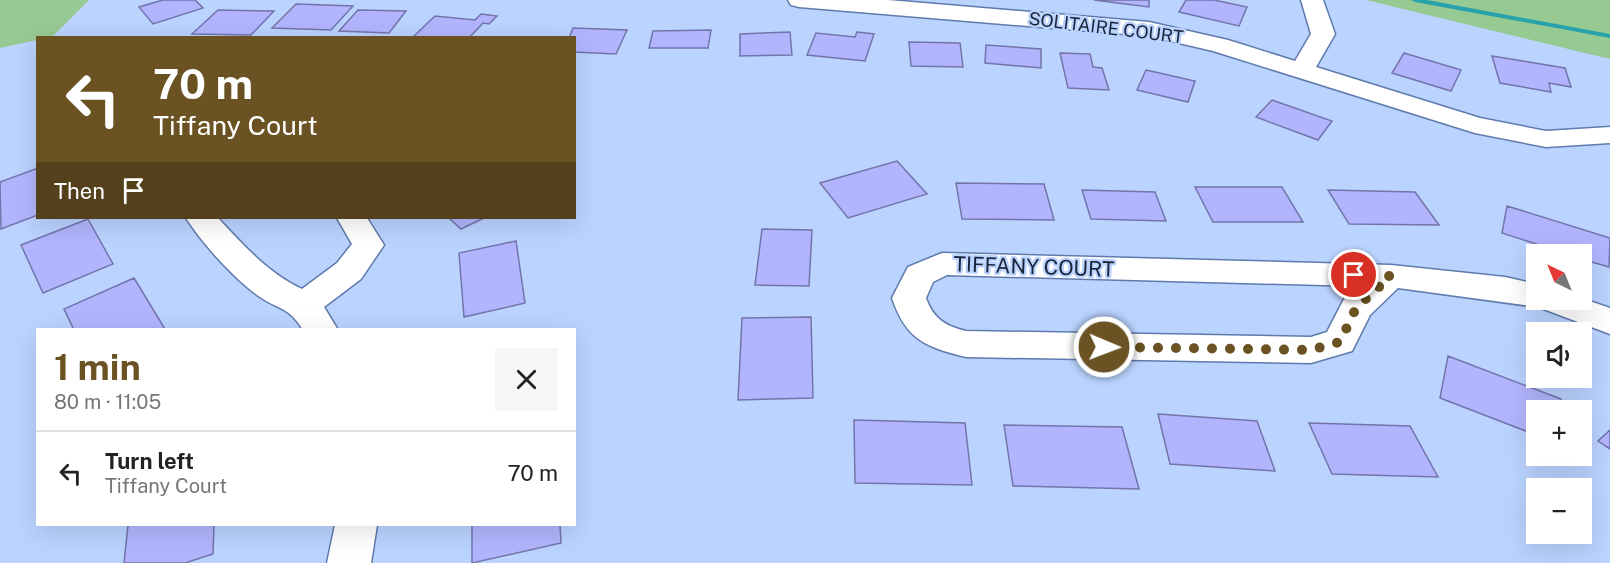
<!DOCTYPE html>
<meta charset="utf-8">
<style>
body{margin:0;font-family:"Public Sans",sans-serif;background:#f6f6f6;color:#222;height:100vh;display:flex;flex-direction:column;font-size:22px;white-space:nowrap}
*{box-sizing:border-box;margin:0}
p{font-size:20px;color:#767676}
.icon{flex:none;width:33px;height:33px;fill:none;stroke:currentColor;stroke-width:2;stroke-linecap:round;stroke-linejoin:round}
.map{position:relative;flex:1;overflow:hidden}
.sheet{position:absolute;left:36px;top:328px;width:540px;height:198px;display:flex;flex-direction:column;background:#fff;border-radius:0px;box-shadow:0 6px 24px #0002}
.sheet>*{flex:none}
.top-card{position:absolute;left:36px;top:36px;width:540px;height:183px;border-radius:0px;box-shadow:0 6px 24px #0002;background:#6a5222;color:#fff;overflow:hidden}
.needle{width:39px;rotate:317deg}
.tools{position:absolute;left:1526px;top:244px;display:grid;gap:12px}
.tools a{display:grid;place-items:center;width:66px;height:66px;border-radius:0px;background:#fff;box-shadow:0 6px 24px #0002;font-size:30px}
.pin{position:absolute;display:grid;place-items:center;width:51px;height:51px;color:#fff;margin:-26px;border:3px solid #fff;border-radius:50%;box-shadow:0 2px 6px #0007}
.me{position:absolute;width:66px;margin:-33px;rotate:91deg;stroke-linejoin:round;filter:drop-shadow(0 0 4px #0008)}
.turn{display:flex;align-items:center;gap:21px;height:126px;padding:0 18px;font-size:27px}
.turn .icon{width:78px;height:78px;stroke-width:2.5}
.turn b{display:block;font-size:42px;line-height:51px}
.then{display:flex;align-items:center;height:57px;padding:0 18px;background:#0003;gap:12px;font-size:22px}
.round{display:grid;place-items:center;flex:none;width:63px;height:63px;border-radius:0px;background:#f6f6f6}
.overview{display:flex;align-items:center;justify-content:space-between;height:102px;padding:0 18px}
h1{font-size:36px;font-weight:700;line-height:45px;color:#6a5222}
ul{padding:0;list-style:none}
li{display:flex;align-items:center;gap:18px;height:84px;padding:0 18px;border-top:2px solid #e0e0e0}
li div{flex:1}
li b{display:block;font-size:22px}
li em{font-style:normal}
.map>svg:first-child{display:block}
.green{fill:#97c992}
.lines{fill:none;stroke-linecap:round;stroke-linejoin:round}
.stream{fill:#28a2ab;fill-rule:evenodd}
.building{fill:#b2b5fd;stroke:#7374ab;stroke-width:1.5}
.minor-casing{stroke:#5f7aad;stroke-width:3}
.minor{fill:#fff;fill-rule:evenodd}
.route{stroke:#6a5222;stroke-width:10;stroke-dasharray:0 18}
.labels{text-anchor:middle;stroke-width:4.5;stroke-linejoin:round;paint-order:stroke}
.far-street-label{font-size:18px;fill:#192439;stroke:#bad3ff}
.street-label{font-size:21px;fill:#192439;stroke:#bad3ff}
</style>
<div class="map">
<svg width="1610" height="563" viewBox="0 0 1610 563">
<rect width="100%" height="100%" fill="#bad3ff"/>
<path class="green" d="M0,0h89l-36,36 -15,2 -1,2 -37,8z
M1366,0h244v59z"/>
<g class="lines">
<path class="stream" d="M1411,0h16l183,34v4l-195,-36z"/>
</g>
<path class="building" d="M163,0h32l8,8 -50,16 -14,-17z
M1094,0h55v7z
M1186,0h28l33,7 -8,19 -60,-14z
M296,4l57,2 -22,24 -59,-2z
M218,10l56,1 -23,24 -59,-1z
M358,10l48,1 -17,22 -50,-2z
M481,14l16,2 -8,8 -6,-1 -14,15 -56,-1 22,-21 40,4z
M573,28l54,2 -11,24 -42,-2v-14h-5z
M711,30l-3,18h-59l4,-17z
M790,32l2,23 -52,1v-22z
M857,32l17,2 -9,27 -58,-6 9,-22 39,4z
M909,42l51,1 3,24 -52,-1z
M986,45l55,4v19l-56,-5z
M1060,53l30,1 3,13 9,1 7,22 -41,-2z
M1404,53l57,17 -10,21 -59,-18z
M1492,56l73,12 6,19 -22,-4 2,9 -51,-9z
M1146,70l49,11 -7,21 -51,-12z
M1272,100l60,21 -14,19 -62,-23z
M897,161l30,33 -79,24 -28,-35z
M38,168v47l-37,14 -1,-47z
M956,183l88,1 10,36 -92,-1z
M1195,187h87l21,35h-90z
M1082,190l73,2 11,29 -75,-2z
M1328,190l87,2 24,33 -90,-1z
M1507,206l103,32 -1,29 -28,-8v-4h-11l-68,-22z
M449,218h35l-23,11z
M88,219l25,45 -70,29 -22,-48z
M762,229l50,1 -3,56 -54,-1z
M516,241l9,62 -61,14 -5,-64z
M134,278l31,51 -91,1 -10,-21z
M811,317l2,81 -75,2 4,-82z
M1448,356l113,43 -1,12h-24v24l-96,-37z
M1158,414l99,7 18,50 -105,-7z
M854,420l111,3 7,62 -117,-2z
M1309,423l101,3 28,51 -106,-3z
M1004,425l118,2 17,62 -126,-3z
M1610,430v19l-12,-8z
M128,525h86l-1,29 -28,9h-61z
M472,525h88l1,18 -89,20z"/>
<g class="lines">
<defs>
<path id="minor" d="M788,0h100l261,22 79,18 67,21 16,-27 -10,-34h22l12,34 -19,33 164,51 66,13 64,-4v16l-64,4 -71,-14 -262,-82 -64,-15 -350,-29 -8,-2z
M186,218h32c25,27 50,55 84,71l35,-26 15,-19 -15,-26h30l17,27 -23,34 -37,28 14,23h-35c-15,-24 -22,-19 -43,-33 -25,-17 -58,-54 -74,-79z
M942,253l449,12 114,12 31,7v16h45v-2l29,10v26l-72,-27 -140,-19 -28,27 -18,36 -41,12 -345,-6c-40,-10 -60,-17 -74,-59l16,-31zM947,275l412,11 -15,13 -17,33 -16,5 -345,-6c-21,-5 -33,-13 -40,-33l7,-16z
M335,525h42l-6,38h-44z"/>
</defs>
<use href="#minor" class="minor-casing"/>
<use href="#minor" class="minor"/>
</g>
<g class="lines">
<path class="route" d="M1104,347l207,3 29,-8 16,-34 35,-32 -37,-1"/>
</g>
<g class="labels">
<g class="far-street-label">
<text transform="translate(1106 28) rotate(7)" y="6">SOLITAIRE COURT</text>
</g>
<g class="street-label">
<text transform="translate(1034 267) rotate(2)" y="7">TIFFANY COURT</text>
</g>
</g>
</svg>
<div class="tools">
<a><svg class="needle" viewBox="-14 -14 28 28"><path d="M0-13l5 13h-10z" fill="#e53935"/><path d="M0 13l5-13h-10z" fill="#767676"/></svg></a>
<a><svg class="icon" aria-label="sound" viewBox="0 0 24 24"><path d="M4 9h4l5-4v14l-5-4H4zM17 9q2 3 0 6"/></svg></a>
<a>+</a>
<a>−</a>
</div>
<div class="pin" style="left:1354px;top:275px;background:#d93025"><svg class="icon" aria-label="arrive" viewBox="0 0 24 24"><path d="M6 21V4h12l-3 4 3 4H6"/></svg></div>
<svg class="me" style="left:1104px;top:347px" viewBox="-20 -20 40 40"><circle r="17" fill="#6a5222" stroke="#fff" stroke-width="3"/><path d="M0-11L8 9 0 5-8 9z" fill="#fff"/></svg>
<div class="top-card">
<div class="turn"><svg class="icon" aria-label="left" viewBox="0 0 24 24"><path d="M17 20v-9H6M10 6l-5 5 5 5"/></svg><div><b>70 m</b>Tiffany Court</div></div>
<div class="then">Then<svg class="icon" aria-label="arrive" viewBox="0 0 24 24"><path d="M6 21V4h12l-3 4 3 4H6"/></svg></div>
</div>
<section class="sheet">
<div class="overview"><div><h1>1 min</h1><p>80 m · 11:05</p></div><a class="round"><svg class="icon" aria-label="close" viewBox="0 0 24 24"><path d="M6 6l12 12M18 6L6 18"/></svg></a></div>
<ul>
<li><svg class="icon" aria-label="left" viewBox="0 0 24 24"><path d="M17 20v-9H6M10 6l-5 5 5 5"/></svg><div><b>Turn left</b><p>Tiffany Court</p></div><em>70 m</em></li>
</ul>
</section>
</div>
